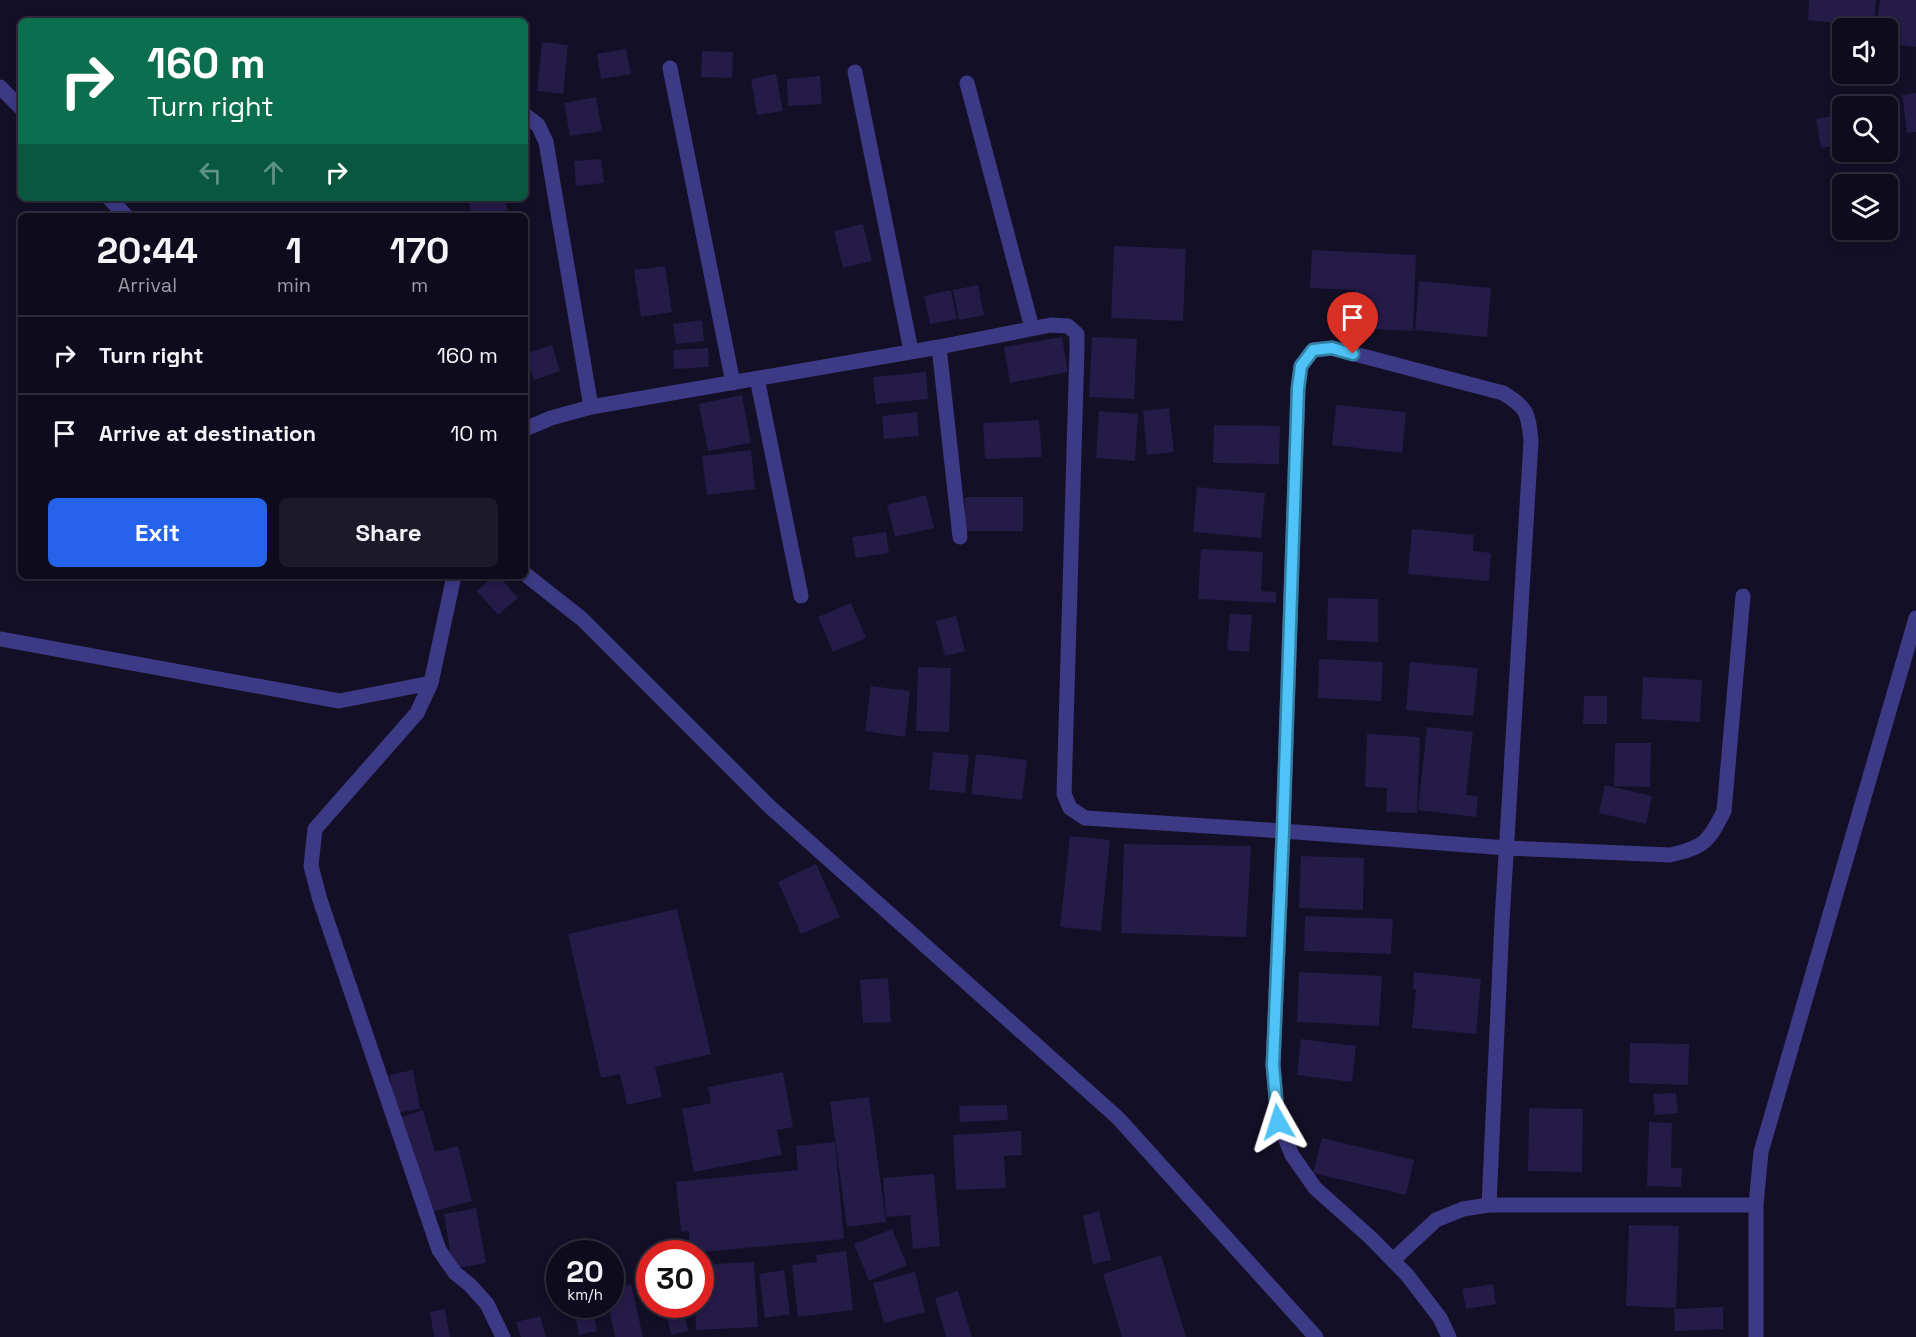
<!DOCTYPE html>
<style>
body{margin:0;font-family:"Space Grotesk",sans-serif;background:#1c1929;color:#f1f3f6;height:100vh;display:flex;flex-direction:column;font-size:22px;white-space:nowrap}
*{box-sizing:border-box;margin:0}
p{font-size:20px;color:#9b9ba3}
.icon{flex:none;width:33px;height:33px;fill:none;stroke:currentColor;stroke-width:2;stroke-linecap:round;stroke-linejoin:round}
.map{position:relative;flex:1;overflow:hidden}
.side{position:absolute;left:18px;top:213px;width:510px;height:366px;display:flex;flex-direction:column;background:#0e0b1c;border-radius:9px;box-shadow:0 3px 9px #0003,0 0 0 2px #2e2b3b}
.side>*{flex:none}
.banner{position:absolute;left:18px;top:18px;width:510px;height:183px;border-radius:9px;box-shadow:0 3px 9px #0003,0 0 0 2px #2e2b3b;background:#0b6e4f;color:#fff;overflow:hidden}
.buttons{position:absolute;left:1832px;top:18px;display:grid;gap:12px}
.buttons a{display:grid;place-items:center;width:66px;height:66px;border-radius:9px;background:#0e0b1c;box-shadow:0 3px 9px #0003,0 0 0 2px #2e2b3b;font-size:30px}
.speed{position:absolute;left:546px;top:1240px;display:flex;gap:12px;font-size:30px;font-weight:700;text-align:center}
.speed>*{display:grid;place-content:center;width:78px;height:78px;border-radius:50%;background:#0e0b1c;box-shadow:0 3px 9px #0003,0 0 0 2px #2e2b3b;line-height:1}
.speed small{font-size:15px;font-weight:400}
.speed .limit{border:9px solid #d22;background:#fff;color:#111}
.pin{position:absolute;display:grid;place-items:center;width:51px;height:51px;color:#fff;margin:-62px -26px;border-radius:50% 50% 50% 0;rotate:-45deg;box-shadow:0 0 6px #0007}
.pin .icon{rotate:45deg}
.me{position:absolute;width:66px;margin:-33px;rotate:354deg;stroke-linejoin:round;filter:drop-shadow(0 0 4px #0008)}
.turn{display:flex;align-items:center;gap:21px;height:126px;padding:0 30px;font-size:27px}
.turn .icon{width:78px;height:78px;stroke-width:2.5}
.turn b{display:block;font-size:42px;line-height:51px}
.lanes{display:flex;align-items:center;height:57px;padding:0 30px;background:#0003;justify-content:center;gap:30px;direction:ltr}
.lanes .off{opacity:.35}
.eta{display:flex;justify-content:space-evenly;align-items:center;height:102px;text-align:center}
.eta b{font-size:36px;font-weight:600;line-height:42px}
.action{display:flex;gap:12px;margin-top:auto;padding:12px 30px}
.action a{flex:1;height:69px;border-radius:9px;background:#2563eb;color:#fff;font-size:24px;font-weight:600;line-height:69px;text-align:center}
.action a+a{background:#1c1929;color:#f1f3f6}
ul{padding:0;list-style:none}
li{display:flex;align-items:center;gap:18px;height:78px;padding:0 30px;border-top:2px solid #2e2b3b}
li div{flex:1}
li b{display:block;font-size:22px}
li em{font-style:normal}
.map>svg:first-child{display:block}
.building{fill:#241b47}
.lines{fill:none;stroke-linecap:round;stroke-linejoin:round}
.minor{stroke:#3d3a85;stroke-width:15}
.route-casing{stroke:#337fa1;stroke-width:15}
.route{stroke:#4fc3f7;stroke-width:10}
</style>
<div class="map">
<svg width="1916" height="1337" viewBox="0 0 1916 1337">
<rect width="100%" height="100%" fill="#130f26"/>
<path class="building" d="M1809,0h67l-2,27 -66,-7z
M1880,0h36v47l-29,-3v-16h-11z
M542,42l26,3 -5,49 -26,-3z
M626,49l5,25 -30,5 -4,-25z
M702,51l31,1 -1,26 -31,-1z
M776,74l7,37 -26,4 -6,-36z
M820,76l2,28 -34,2 -1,-27z
M1916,93v39l-9,1 -5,-38z
M596,97l6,34 -32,5 -6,-33z
M1842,114v30l-21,4 -5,-29z
M601,159l3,24 -28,3 -2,-25z
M468,198h37l4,18h-37z
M863,224l9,37 -29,7 -9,-37z
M1114,246l72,3 -3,72 -72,-3z
M1312,250l104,5 -3,76 -60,-3 2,-38 -45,-2z
M665,266l7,46 -31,5 -7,-47z
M1419,281l72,7 -4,49 -72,-7z
M978,285l6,30 -25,5 -6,-30z
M951,290l6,29 -27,5 -6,-28z
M702,320l2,21 -28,3 -3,-20z
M1062,337l6,35 -58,11 -6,-36z
M1092,337l45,2 -3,60 -45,-2z
M552,345l8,26 -26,9 -9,-26z
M708,348l1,19 -35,2 -1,-19z
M926,372l2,27 -52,5 -3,-27z
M742,395l9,48 -43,8 -9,-47z
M1336,405l70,7 -4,41 -70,-8z
M1169,408l5,44 -27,3 -4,-44z
M1099,411l39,3 -3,47 -39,-3z
M917,412l2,24 -35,3 -2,-23z
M1039,420l3,37 -57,2 -2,-36z
M1214,425l66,1 -1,38 -66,-1z
M751,450l4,39 -48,6 -5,-39z
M1197,487l68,6 -4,45 -68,-6z
M926,495l8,33 -39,9 -8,-32z
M965,497h58v34h-58z
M1412,529l62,6 -1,16 18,2 -2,28 -81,-7z
M886,532l3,21 -33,5 -4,-21z
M1201,549l62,3 -2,39 15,1v11l-78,-4z
M494,576h5l19,22 -20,17 -21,-24z
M1328,598l50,1v43l-51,-2z
M851,603l15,35 -33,14 -15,-35z
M1230,614l22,1 -3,37 -22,-2z
M956,616l9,35 -20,5 -9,-35z
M1319,659l64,3 -2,39 -63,-3z
M1410,662l68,6 -5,48 -67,-6z
M918,667l33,1 -2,64 -33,-1z
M1643,677l59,3 -2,42 -59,-3z
M871,686l39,5 -5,46 -40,-6z
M1584,696h23v28h-24z
M1427,727l46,5 -7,63 12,1 -2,21 -58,-7z
M1367,734l53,3 -3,76 -31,-1 1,-24 -22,-1z
M1615,743h36l-1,44 -36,-1z
M933,752l36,3 -4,38 -36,-3z
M976,754l51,6 -5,40 -51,-6z
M1605,785l47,11 -6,28 -47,-11z
M1070,836l40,4 -9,91 -41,-4z
M1124,844l127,2 -5,91 -125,-4z
M1301,856l63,2 -1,52 -64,-2z
M816,864l24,53 -39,17 -23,-52z
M677,909l34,145 -56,13 7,30 -35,8 -7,-31 -19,4 -33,-144z
M1305,916l88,3 -2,35 -87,-3z
M1299,972l83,4 -3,50 -82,-4z
M1414,972l67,7 -5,55 -64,-6 4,-39h-3z
M888,978l3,44 -28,1 -3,-43z
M1301,1039l55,7 -4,36 -55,-7z
M1630,1043l59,1 -1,41 -59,-2z
M413,1070l7,39 -24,4 -7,-38z
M783,1072l10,55 -16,3 5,25 -88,17 -12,-63 29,-6 -3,-16z
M1676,1093l2,20 -23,2 -2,-21z
M869,1097l17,125 -39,5 -17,-125z
M1007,1105l1,15 -48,2 -1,-16z
M1529,1108l54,1 -1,63 -54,-1z
M423,1110l12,42 23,-6 14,55 -44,12 -27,-96z
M1649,1122l23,1 -1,45h11l-1,19 -34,-1z
M1021,1131l1,24 -18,1 2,32 -50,2 -3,-55z
M1322,1138l92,22 -8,35 -93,-22z
M835,1142l9,97 -154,14 -1,-22 -8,1 -5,-50 122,-12 -2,-24z
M934,1174l6,72 -27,3 -3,-34 -24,2 -3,-39z
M476,1208l10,55 -33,6 -9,-55z
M1099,1211l12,49 -18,4 -10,-48z
M1629,1225l50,1 -3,82 -50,-2z
M892,1229l15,36 -38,16 -15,-37z
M846,1251l7,59 -55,7 -6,-52 25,-3 -1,-7z
M1161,1255l25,82h-64l-19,-63z
M754,1262l4,65 -62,3 -1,-25h5v-33l14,-1v-7z
M784,1270l6,44 -25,4 -6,-44z
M915,1272l10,40 -41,11 -11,-40z
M631,1284l12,53h-28l-7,-32h2v-16z
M1493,1284l3,20 -30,5 -4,-20z
M958,1291l14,46h-26l-11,-39z
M573,1305h19l5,26 -18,4z
M665,1305h17l6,26 -17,4z
M1723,1307v22l-48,2 -1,-22z
M445,1309l5,28h-16l-4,-25z
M540,1316l6,21h-25l-5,-15z"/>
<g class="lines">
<path class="minor" d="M670,68l63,315
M855,72l56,279
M967,83l65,245
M0,87l21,21
M525,115l13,10 8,17 45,265
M109,198l17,18
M939,347l21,190
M757,378l44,218
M525,429l26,-11 40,-11 348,-60 112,-22 17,1 9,8v15l-13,445 6,14 15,10 198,13 224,17 163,7c34,-7 39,-14 54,-44l19,-215
M525,574l57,45 187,187 349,312 198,219
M454,576l-23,107 -14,30 -102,116 -4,37 9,34 119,350 16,23 15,12 17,19 16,33
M0,639l339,62 92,-18
M1393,1260l43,-40 27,-11 26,-4h267
M1449,1337l-9,-19 -32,-42 -37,-38 -56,-50 -23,-33 -14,-34 -5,-56 10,-234 15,-443 3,-22 12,-16 19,-2 171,45c25,15 25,20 28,48l-29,480 -13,284
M1756,1337v-132l5,-53 155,-534"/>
</g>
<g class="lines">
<defs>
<path id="route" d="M1278,1122l-5,-57 10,-234 15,-443 3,-22 12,-16 19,-2 21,6"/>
</defs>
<use href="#route" class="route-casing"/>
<use href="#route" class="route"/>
</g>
</svg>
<div class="buttons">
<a><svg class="icon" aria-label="sound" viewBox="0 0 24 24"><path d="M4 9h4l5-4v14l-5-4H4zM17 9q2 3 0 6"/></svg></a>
<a><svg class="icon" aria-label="search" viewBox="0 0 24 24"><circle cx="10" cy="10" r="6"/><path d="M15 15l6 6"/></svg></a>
<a><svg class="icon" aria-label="layers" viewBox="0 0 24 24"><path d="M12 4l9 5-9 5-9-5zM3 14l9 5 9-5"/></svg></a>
</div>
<div class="speed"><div>20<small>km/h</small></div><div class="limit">30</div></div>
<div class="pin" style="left:1353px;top:354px;background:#d93025"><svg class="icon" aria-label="arrive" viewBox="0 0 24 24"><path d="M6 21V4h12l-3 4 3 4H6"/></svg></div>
<svg class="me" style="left:1278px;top:1122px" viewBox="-20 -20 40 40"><path d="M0-17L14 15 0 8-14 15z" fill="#4fc3f7" stroke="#fff" stroke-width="4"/></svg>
<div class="banner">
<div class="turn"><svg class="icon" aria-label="right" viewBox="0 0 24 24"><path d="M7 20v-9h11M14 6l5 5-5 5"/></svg><div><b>160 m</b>Turn right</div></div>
<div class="lanes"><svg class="icon off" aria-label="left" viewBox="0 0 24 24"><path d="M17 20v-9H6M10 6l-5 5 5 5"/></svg><svg class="icon off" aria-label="ahead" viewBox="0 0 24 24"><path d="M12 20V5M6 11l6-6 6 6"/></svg><svg class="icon" aria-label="right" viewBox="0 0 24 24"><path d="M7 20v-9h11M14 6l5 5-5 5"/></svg></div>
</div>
<section class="side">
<div class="eta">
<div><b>20:44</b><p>Arrival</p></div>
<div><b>1</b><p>min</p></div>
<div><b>170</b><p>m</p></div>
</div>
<ul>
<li><svg class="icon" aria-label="right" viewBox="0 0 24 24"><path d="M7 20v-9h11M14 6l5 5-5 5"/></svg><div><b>Turn right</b></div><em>160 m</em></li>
<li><svg class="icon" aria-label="arrive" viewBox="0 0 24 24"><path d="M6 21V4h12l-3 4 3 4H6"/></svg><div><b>Arrive at destination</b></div><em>10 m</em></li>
</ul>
<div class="action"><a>Exit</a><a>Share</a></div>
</section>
</div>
